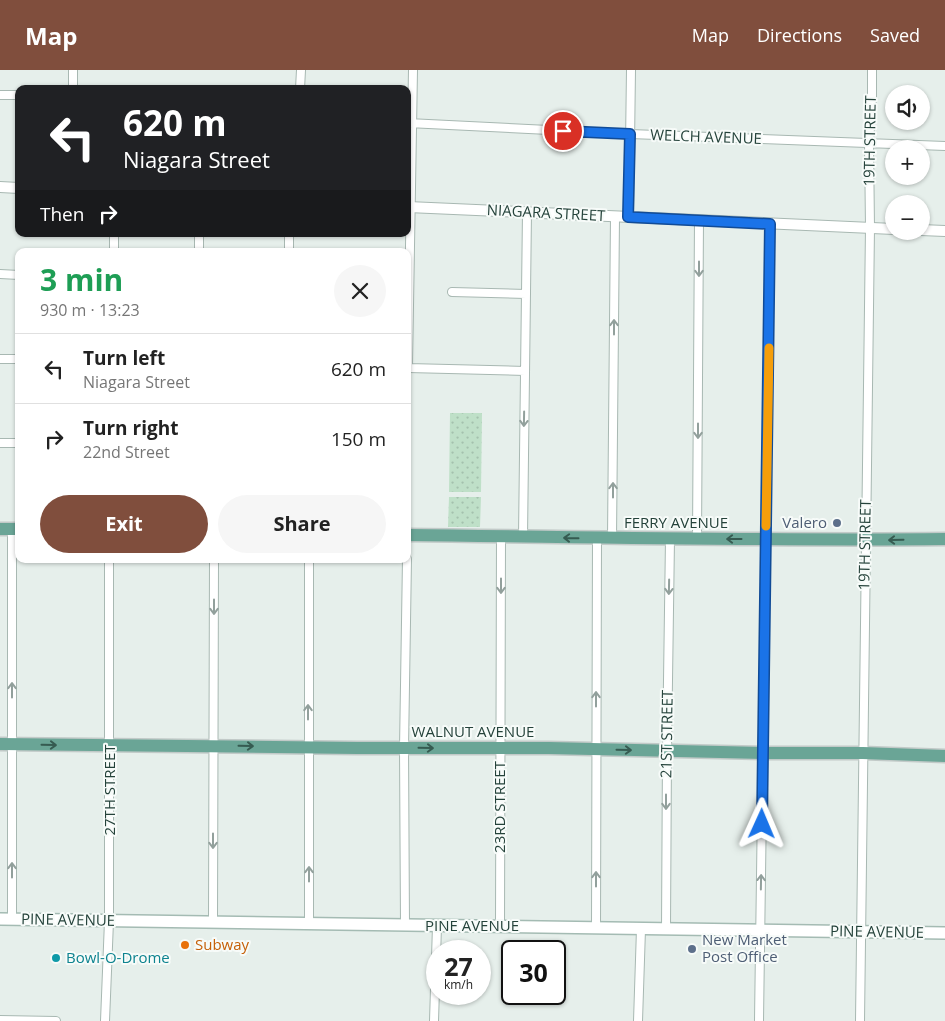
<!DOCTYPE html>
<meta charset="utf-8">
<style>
body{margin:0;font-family:"Open Sans",sans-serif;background:#f6f6f6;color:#222;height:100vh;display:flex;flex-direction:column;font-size:19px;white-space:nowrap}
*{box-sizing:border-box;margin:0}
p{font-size:16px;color:#767676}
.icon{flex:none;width:28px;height:28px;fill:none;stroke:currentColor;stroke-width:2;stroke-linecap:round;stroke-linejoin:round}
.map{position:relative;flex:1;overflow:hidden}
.details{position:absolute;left:15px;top:178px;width:396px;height:315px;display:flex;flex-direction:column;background:#fff;border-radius:10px;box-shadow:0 1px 4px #0004}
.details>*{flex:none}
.top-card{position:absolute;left:15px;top:15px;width:396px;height:152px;border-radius:10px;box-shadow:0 1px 4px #0004;background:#202124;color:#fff;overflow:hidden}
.fabs{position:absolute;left:885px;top:15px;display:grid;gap:10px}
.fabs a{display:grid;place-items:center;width:45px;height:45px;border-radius:50%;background:#fff;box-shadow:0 1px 4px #0004;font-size:25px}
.speed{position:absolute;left:426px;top:870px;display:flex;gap:10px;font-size:25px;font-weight:700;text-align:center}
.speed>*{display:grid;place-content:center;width:65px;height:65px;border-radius:50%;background:#fff;box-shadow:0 1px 4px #0004;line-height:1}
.speed small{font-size:12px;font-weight:400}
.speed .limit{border:2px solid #111;border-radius:8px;background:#fff;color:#111}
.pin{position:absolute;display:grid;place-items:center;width:42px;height:42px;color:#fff;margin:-21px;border:2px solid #fff;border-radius:50%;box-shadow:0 1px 5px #0007}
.me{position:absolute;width:55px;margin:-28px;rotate:1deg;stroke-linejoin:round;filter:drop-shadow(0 0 4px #0008)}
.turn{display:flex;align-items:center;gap:18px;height:105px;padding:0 25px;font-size:22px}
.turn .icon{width:65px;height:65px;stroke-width:2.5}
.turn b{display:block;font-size:35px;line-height:42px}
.then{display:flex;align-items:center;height:48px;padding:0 25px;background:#0003;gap:10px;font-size:19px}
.round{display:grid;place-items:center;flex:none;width:52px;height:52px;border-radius:26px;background:#f6f6f6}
.headline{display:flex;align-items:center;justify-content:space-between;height:85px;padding:0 25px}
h1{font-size:30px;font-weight:700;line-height:38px;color:#1e9e55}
.action{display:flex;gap:10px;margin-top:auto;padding:10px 25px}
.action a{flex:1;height:58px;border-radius:30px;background:#804e3d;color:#fff;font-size:20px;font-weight:700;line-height:58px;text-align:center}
.action a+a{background:#f6f6f6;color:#222}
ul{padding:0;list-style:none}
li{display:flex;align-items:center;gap:15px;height:70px;padding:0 25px;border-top:1px solid #e0e0e0}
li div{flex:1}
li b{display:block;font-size:19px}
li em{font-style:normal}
header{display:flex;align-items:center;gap:30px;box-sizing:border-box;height:70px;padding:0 25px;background:#804e3d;color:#fff}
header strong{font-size:24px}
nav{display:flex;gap:28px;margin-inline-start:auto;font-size:18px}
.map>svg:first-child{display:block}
.green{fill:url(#green-dots)}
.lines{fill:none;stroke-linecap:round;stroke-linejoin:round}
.minor-casing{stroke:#a8b8b2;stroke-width:10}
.tertiary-casing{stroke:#a8b8b2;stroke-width:12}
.secondary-casing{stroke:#a4bbb3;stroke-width:14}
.primary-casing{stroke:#c2cac8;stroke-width:15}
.minor{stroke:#fff;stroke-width:8}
.tertiary{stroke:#fff;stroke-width:10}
.secondary{stroke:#fff;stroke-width:11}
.primary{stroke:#6aa596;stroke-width:12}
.oneway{stroke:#92a09c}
.oneway2{stroke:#365b51}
.route-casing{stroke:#114b97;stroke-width:12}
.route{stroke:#1a73e8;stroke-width:9}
.slow{stroke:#f59e0b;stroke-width:9}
.service-dot{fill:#5c6f8a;stroke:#f7fbf9;stroke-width:2}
.food-dot{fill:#e8710a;stroke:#f7fbf9;stroke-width:2}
.culture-dot{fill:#0f9aa8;stroke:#f7fbf9;stroke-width:2}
.labels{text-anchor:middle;stroke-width:4;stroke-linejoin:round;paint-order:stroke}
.street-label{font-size:15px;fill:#24423a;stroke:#f7fbf9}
.service-label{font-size:15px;fill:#4e5e75;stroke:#f7fbf9;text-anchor:end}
.food-label{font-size:15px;fill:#c56008;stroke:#f7fbf9;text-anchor:start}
.culture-label{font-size:15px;fill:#0d838f;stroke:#f7fbf9;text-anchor:start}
</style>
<header>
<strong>Map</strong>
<nav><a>Map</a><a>Directions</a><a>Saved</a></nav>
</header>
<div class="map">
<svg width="945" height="951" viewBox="0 0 945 951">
<defs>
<pattern id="green-dots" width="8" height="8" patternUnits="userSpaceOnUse" patternTransform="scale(1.25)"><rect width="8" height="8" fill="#bfe0c8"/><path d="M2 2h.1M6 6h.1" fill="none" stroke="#a4c1ad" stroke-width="1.8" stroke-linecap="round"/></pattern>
</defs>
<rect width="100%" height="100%" fill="#e6efeb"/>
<path class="green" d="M450,343h32l-1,79h-32z
M449,427h32l-1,30h-32z"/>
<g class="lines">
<defs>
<path id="minor" d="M73,19v-19
M300,19l1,-19
M0,25h19
M408,53l222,11 315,12
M629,147l2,-147
M114,181v-17
M199,181v-17
M289,181v-17
M0,204l19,1
M452,222l74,2
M0,289h19
M408,294l5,-294
M408,298l117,3
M0,373h19
M523,467l4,-325
M612,468l3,-321
M697,469l2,-319
M12,849v-390
M213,852l1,-363
M309,853v-364
M405,855l-1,-177 3,-189
M500,856l1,-389
M596,858l1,-390
M666,859l1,-178 3,-212
M0,950l56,1
M105,951l4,-100v-362
M434,951l3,-95
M638,951l3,-92
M759,951l11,-797
M860,951l10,-793 -1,-85 3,-47v-26"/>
<path id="tertiary" d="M0,117l19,1
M408,137l486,22
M921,160l24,1"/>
<path id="secondary" d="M0,849l945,14"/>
<path id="primary" d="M0,459h19
M408,465c179,2 358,6 537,4
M0,674l357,4h192l214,5h100l82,3"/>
</defs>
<use href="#minor" class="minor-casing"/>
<use href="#tertiary" class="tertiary-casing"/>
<use href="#secondary" class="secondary-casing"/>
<use href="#primary" class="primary-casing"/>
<use href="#minor" class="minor"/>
<use href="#tertiary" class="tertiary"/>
<use href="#secondary" class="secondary"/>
<use href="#primary" class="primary"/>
</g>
<defs><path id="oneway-shaft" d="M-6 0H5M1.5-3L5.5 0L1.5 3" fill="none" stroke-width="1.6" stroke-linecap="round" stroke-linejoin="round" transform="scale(1.25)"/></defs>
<g class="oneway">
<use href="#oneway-shaft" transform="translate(699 199) rotate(90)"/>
<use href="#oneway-shaft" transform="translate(614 257) rotate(-90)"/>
<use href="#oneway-shaft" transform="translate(524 349) rotate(91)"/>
<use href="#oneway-shaft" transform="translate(698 361) rotate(90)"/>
<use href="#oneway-shaft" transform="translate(613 420) rotate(-90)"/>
<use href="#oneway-shaft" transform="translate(501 516) rotate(90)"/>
<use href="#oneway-shaft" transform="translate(669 517) rotate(91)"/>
<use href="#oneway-shaft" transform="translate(214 537) rotate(90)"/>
<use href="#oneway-shaft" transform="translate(12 620) rotate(-90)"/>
<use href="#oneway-shaft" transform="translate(596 629) rotate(-90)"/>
<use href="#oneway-shaft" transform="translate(308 642) rotate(-90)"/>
<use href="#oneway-shaft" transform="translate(666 732) rotate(90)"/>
<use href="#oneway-shaft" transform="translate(213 771) rotate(90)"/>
<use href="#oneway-shaft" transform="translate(12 800) rotate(-90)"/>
<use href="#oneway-shaft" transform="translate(309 804) rotate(-90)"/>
<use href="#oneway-shaft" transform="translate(596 809) rotate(-90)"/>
<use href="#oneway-shaft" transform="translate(761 812) rotate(-89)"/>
</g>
<g class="oneway2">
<use href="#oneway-shaft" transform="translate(571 468) rotate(-179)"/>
<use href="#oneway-shaft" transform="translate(734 469) rotate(-180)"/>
<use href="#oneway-shaft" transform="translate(896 470) rotate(179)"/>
<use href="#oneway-shaft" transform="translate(49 675) rotate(1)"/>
<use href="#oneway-shaft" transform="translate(246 676) rotate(1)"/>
<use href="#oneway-shaft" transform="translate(426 678) rotate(1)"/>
<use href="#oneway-shaft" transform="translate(624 680) rotate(1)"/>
</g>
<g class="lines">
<defs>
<path id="route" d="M563,61l67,3 -2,83 142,7 -8,600"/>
</defs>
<use href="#route" class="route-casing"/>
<use href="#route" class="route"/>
<path class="slow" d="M766,456l3,-178"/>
</g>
<g class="service-dot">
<circle cx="837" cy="453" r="5"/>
<circle cx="692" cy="879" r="5"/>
</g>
<circle class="food-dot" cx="185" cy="875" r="5"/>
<circle class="culture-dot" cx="56" cy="888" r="5"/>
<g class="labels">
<g class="street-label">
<text transform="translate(706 67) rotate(2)" y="5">WELCH AVENUE</text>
<text transform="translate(870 71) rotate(-89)" y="5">19TH STREET</text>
<text transform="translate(546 143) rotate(3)" y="5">NIAGARA STREET</text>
<text x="676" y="458">FERRY AVENUE</text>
<text transform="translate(865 475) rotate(-89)" y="5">19TH STREET</text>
<text x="473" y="667">WALNUT AVENUE</text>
<text transform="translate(667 664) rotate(-89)" y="5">21ST STREET</text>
<text transform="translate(110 720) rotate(-90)" y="5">27TH STREET</text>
<text transform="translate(500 737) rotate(-90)" y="5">23RD STREET</text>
<text transform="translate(68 850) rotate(1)" y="5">PINE AVENUE</text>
<text x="472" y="861">PINE AVENUE</text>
<text transform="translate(877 862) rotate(1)" y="5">PINE AVENUE</text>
</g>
<g class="service-label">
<text x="827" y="458">Valero</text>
<text x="702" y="875" text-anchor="start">New Market<tspan x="702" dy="17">Post Office</tspan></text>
</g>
<g class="food-label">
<text x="195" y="880">Subway</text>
</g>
<g class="culture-label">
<text x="66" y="893">Bowl-O-Drome</text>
</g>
</g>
</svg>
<div class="fabs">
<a><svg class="icon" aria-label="sound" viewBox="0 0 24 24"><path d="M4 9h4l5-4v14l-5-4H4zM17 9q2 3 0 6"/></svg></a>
<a>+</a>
<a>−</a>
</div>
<div class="speed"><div>27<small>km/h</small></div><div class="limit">30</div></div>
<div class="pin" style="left:563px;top:61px;background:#d93025"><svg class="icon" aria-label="arrive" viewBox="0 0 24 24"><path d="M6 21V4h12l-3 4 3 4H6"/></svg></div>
<svg class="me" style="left:762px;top:754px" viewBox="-20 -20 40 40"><path d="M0-17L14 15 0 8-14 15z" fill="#1a73e8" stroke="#fff" stroke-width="4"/></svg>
<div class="top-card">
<div class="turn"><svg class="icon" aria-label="left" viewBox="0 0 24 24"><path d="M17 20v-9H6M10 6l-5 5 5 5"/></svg><div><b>620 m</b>Niagara Street</div></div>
<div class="then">Then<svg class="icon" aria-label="right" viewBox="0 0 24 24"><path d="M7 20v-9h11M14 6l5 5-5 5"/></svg></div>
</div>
<section class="details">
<div class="headline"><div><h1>3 min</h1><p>930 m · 13:23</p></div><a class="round"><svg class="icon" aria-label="close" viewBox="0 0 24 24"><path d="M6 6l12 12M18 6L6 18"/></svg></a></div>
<ul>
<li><svg class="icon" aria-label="left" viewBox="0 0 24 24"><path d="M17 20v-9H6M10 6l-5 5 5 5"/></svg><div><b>Turn left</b><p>Niagara Street</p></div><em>620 m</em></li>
<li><svg class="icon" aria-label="right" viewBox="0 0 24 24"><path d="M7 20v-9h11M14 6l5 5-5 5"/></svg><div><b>Turn right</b><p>22nd Street</p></div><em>150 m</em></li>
</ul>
<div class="action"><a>Exit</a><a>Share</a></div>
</section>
</div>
